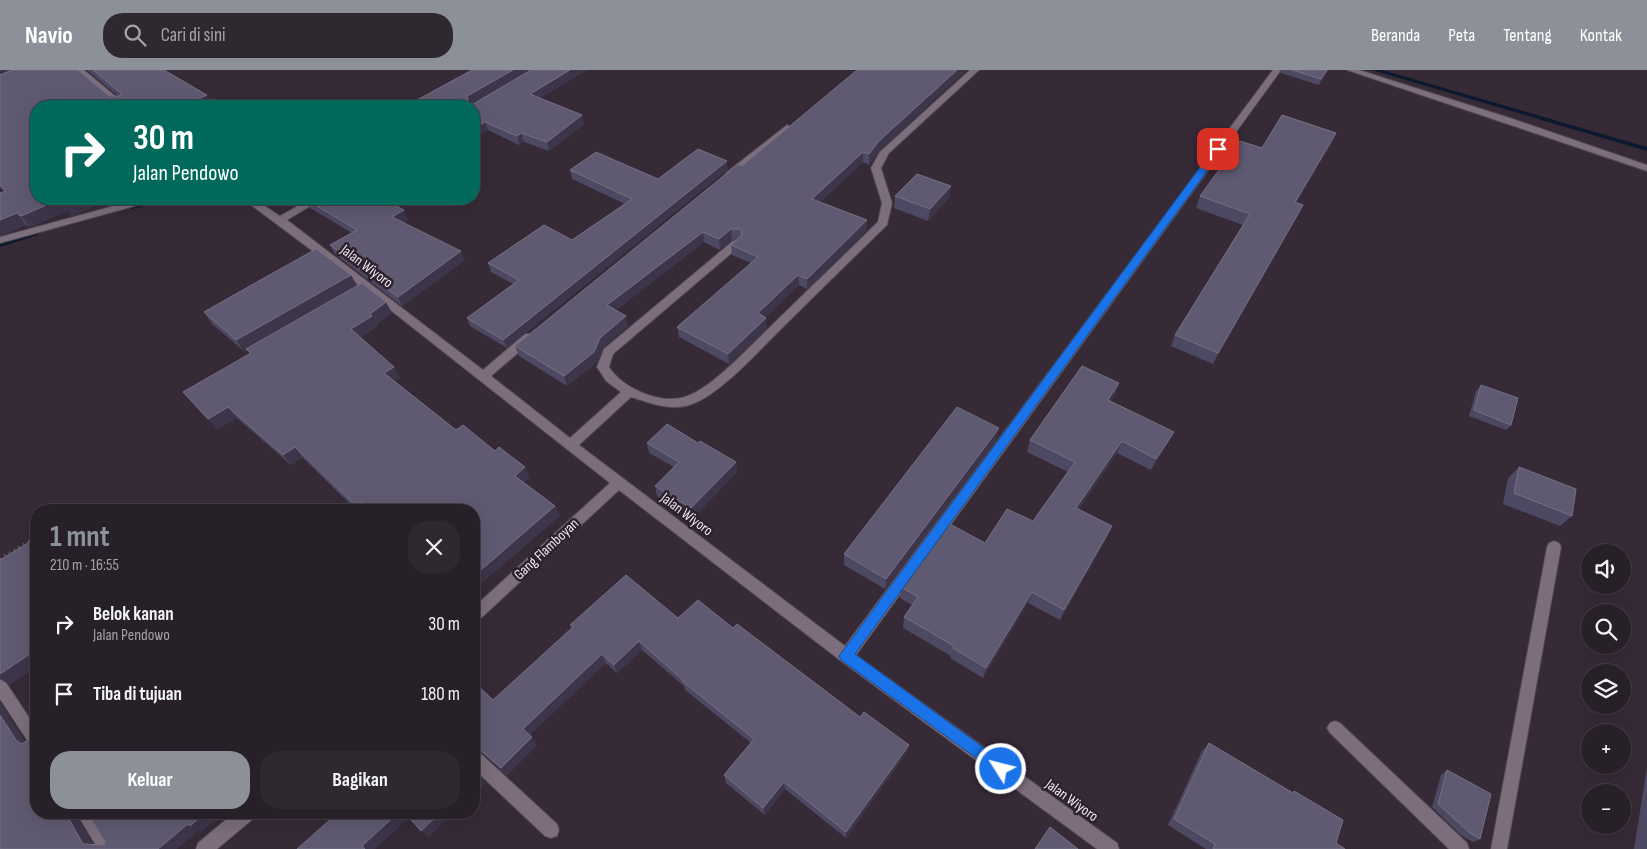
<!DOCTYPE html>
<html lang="id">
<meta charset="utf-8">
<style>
body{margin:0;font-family:"Sofia Sans Condensed",sans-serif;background:#302830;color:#f1f3f6;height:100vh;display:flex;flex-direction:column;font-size:19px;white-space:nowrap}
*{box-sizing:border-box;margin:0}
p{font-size:16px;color:#a5a3a8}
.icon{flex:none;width:28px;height:28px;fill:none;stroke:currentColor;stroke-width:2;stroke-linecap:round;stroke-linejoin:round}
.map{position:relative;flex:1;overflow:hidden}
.drawer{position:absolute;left:30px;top:434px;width:450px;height:315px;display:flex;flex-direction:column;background:#282028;border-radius:20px;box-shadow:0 5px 20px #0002,0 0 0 1px #443e45}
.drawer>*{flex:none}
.banner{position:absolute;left:30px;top:30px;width:450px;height:105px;border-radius:20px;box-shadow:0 5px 20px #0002,0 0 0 1px #443e45;background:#00695c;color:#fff;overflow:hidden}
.tools{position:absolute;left:1581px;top:474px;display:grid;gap:10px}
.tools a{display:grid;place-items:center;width:50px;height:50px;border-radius:50%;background:#282028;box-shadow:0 5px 20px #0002,0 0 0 1px #443e45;font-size:25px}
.pin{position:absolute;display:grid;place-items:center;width:42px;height:42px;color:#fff;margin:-21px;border-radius:10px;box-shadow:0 2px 8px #0006}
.me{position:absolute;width:55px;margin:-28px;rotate:306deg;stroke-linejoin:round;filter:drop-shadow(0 0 4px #0008)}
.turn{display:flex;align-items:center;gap:18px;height:105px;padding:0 20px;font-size:22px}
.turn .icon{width:65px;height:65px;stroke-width:2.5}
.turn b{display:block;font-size:35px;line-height:42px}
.round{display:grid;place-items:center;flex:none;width:52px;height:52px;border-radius:20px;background:#302830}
.overview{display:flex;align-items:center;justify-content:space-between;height:85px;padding:0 20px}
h1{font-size:30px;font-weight:700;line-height:38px;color:#8c9099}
.primary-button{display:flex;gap:10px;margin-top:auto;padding:10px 20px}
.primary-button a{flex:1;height:58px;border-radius:20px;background:#8c9099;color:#fff;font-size:20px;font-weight:700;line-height:58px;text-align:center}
.primary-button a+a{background:#302830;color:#f1f3f6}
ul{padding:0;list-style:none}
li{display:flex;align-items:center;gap:15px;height:70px;padding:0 20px}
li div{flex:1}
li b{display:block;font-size:19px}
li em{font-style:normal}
header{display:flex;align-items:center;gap:30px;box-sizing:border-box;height:70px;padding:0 25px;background:#8c9099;color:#fff}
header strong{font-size:24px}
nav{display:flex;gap:28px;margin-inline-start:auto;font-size:18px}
.search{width:350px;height:45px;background:#302830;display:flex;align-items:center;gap:12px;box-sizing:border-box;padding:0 18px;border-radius:20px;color:#a5a3a8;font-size:19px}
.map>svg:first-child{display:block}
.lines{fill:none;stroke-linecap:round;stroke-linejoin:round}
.stream{fill:#0b182e;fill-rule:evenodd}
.minor-casing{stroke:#4f464f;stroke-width:2}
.path{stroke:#756b75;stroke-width:4;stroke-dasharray:1 4.5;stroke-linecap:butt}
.minor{fill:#7c6e7c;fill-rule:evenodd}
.wall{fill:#4e4962}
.shaded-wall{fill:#3d354a}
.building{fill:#5f5a71;stroke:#757085}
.route{fill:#1a73e8;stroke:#114b97}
.labels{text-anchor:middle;stroke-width:5;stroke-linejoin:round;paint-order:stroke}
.street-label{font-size:15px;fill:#ede6ed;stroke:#2c212c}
</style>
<header>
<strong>Navio</strong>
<div class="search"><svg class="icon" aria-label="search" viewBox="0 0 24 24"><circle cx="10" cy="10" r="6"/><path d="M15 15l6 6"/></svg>Cari di sini</div>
<nav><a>Beranda</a><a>Peta</a><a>Tentang</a><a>Kontak</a></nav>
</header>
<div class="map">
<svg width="1647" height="779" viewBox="0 0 1647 779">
<rect width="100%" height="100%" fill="#362a36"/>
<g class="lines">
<path class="stream" d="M1372,0h10l265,77v4z
M155,129h13l-1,2 -36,8 -4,-2 1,-2z
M35,160l3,1v4l-38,12v-6z"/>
<defs>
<path id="minor" d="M75,0h9l43,36h-9z
M970,0h9l-90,83 -8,15 11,35 -5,22c-38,37 -75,73 -112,110 -21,21 -51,54 -78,67 -22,11 -44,2 -66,-5l-52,48 266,201 428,-576h8l-425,585 261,188 2,6h-22l-256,-188 -222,-171 -140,130 -5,2v-15l136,-124 -245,-193 -122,-91h11l26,17 30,-17h12l-35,21 196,150 42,-36h8l2,3 -2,3 -42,36 79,62 51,-46 -15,-11 -9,-14 7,-18 129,-108 4,-1 5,3 -1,2 -128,109 -4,13c14,22 55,40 81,28 25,-11 55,-44 76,-64 37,-36 75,-73 112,-109l4,-19 -11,-35 9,-16z
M1347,0h12l151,48 137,47v6z
M787,55l3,1v4l-58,47h-6v-4z
M139,129h16l-2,2 -153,42v-6z
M1554,471l5,2 2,4 -54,302h-16l56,-302 2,-4z
M0,609l5,2 31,47v21l-5,-3 -31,-47z
M1335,651l5,2 127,120 2,6h-20l-119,-116 -3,-5 3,-5z
M474,681l6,2 77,71 2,6 -2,6 -6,2 -6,-2 -71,-67z
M76,742h18l22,37h-18z
M235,742h21l-2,6 -37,31h-21l2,-6z"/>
</defs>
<use href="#minor" class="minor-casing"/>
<path class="path" d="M0,489l36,-21"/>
<use href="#minor" class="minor"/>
</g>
<path class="wall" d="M0,0l109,26h9l-31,-26h77l50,36h-178v93h85l-14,6 -3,-3 -33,14 -4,-5 -37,16 -4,-2 -26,11v-43l4,-2 -4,-3z
M530,0l-58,35 59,-35h56l-47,28 42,17 2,9 -35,27 -25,-9 -5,3 -31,-15 -82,-24z
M966,0l-87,81 -10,14 -6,-3 -43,40 47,18v10l-60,59 -8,-4 -34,32 2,11 -38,36 -50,-27 -2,-10 74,-64 -19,-8 -1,-10 7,-6 -6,1 -12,10 -16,-8 -88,68 12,16 -25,22 -6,14 -30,24 -48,-30 -4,-10 227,-180z
M1282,0h47l-10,15 -38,-12z
M1336,63l-5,11 -35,59 7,2 -6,12 -84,147 -42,-18 4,-11 68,-110 -47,-17 4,-12 62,-48z
M728,99l-221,179 -37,-22 -3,-8 46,-34 -22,-12 -3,-9 84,-23 53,-36 -53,-25 -2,-9 88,9z
M951,116l-2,12 -21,23 -34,-13 1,-12z
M292,129h91l25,20 -5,3 62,38 -63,46 -67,-52 -5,-9 22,-12 -42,-25 -5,-8 -5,3z
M357,216l35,27 -15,11 1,2 -18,12 40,40 -6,3 62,49 39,21 35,27 -7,5 32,23 5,10 -86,-6h-118l-54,-53 -11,8 -54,-47 -20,11 -34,-37 67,-38 -3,-4 -3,1 -32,-27 -8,-12z
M1119,313l-4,12 -5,6 64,31 -6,11 -17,27 -34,-17 -38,56 28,28 -47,83 -32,-17 -45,75 -33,-20 1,-2 -48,-28 1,-11 8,-12 -12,-7 1,-11 84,-44 48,-22 35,-49 -41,-20 3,-12z
M1481,315l30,40 -5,5 -37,-14 7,-25z
M997,369l-112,150 -41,-24v-11z
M647,373h51l38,19 1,10 -44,46 -36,-22 -2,-10 19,-19 -25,-14z
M1519,397l53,49 -12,10 -57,-22 5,-26z
M678,548l55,10 127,89 47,35 -61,86 -61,-49 -20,26 -39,-32 -2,-8 27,-32 -66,-53 -1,-4 -42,-36 -25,23 -11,-10 -77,72 8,10 -30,30 -26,-23 -7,-2v-68l19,18 79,-72 -2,-3z
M1209,673l83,50 2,-2 42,52 9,6h-139l-38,-24 34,-74z
M1647,697v82h-13z
M1447,700l33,69 -7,3 -11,-6 -30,-29 9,-32z"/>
<path class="shaded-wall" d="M0,0h25l-25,10z
M513,0h17l-60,35v1l-3,-10z
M570,0h17l-55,33 -2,-9z
M957,0h9l-87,81 -10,14v-11l10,-13z
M1327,0h2l-10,15 2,-6z
M207,25l7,11h-31z
M582,45l2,9 -35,27 -2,-9z
M485,52l3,8 -14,9v-11z
M521,63l3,9 -5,3 -2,-9z
M1336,63l-5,11 -42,70 6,-12z
M863,82v10l-51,47v-10z
M727,91l1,8 -221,179 -4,-8z
M951,116l-2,12 -21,23 2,-12z
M76,129h25l3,3 -33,14 -9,-12z
M102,129h19l-14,6z
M297,129h10l-7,4z
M58,130l9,11 -37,16 -9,-11z
M1303,135l-6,12 -84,147 5,-11z
M404,140l4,9 -12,7 -4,-9z
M17,143l9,12 -26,11v-16z
M867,150v10l-60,59v-10z
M731,159l1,11 -12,10 -1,-11z
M703,162l1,10 -94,73 -3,-10z
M461,181l4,9 -63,46 -4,-9z
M351,205l7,12 -114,64 -8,-11z
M798,205l1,10 -40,39 -1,-11z
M386,232l6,11 -15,11 1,2 -21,14 -6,-11z
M626,246l2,10 -25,22 -6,14 -30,24 -3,-10 36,-38z
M766,248l1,10 -38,36 -1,-10z
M394,297l6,11 -10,6 -6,-11z
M1119,313l-4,12 -12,17 5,-12z
M228,337l9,11 -20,11 -9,-10z
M999,358l-2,11 -112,150 1,-10z
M1174,362l-6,11 -17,27 5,-11z
M1122,371l-5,12 -45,66 4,-11z
M295,377l7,10 -11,8 -8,-10z
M736,392l1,10 -44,46 -2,-10z
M525,397l5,11 -11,8 -4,-10z
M361,432l5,8h-8l-2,-4z
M555,436l5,10 -86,74v-14z
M1112,456l-5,11 -47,83 4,-10z
M1032,522l-4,11 -45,75 3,-10z
M639,571l3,9 -25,23 -3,-8z
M36,580v17l-26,18 -10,-6v-5z
M602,584l4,9 -78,74 -5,-8z
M0,632l29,45 -7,-3 -6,-4 -16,-25z
M532,667l5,8 -30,30 -6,-7z
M909,675l-2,7 -61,86v-6z
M480,706l6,7 -12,12v-14z
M784,712l1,7 -20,26 -2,-7z
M65,742h10l21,37 -13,-5z
M206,742h19l-24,20 -3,-1 -21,18h-19l30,-25z
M399,742h6l5,5 -35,32h-10l-3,-3z
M441,742h14l-26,25 -8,-6z"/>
<path class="building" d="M12,0h66l31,26h12v-3l-28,-23h71l43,25 -24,11h-147v93h40l-14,5 -4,-4 -37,16 -4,-3 -17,7v-27l6,-2 -6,-6v-110z
M472,0h41l-46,26 2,8 3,1 59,-35h39l-40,24 52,21 -35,27 -26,-9 -4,3 -32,-14 -11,6v-22h-68z
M857,0h100l-78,71 -10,13 -6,-2 -51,47 55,21 -60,59 -9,-4 -40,38 8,5 -38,36 -51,-27 81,-70 -27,-12 10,-9 1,-5 -2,-2h-9l-12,10 -16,-7 -96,73 19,11 -26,22 -6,14 -30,24 -49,-30 223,-182 4,2z
M1292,0h35l-6,9z
M1282,45l54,18 -41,69 8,3 -85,148 -43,-18 75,-121 -50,-18 40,-55 22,7z
M698,79l29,12 -224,179 -36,-22 52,-38 -31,-17 56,-38 28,15 60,-41 -62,-29 26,-18 62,27z
M917,104l34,12 -21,23 -35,-13z
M305,129h78l21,11 -12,7 69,34 -63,46 -68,-52 27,-15z
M316,179l35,26 -115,65 -32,-28 44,-25z
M362,213l24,19 -16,12 2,2 -21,13 43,38 -10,6 72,57 7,-5 32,26 4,-4 26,20 -10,9 40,30 -81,70v-66h-104l-9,-8 -5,4 -61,-59 -12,8 -55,-48 -20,12 -25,-27 68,-39 -5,-4z
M1082,296l37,17 -11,17 66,32 -18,27 -34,-18 -46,67 36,18 -48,84 -32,-18 -46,76 -33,-20 1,-2 -50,-29 14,-20 -17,-10 47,-64 37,20 22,-34 26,12 42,-59 -45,-22z
M1481,315l37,13 -7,27 -37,-15z
M957,337l42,21 -113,151 -42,-25z
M667,354l31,19 2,-2 36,21 -45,46 -36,-22 24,-24 -32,-19z
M1519,397l57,22 -4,27 -58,-23z
M36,468v112l-36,24v-114z
M626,505l52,43 20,-18 35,28 4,-4 123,93 4,-5 45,33 -63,87 -62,-50 -21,26 -39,-33 30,-36 -72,-58 1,-1 -44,-39 -25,24 -12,-11 -79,75 9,8 -31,31 -27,-24v-62l19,18 80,-73 -3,-2z
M0,645l16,25 6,4 14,-10v78h29l18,32 21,1 1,-3 -18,-30h119l-16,14 -2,-2 -30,25h-158z
M1209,673l84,50 1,-2 49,29 -7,23 9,6h-132l2,-5 -41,-25z
M474,700l6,6 -6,5z
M1447,700l44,24 -11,45 -11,-7 -31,-28z
M327,742h72l-37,34 3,3h-68l35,-31z
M404,742h37l-20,19z
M1050,757l28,22h-43z"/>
<path class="route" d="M1215,77l8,2 -368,505 151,110 3,5 -3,5 -5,2 -160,-116 -2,-4z"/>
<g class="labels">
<g class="street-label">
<text transform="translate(367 196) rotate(37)" y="5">Jalan Wiyoro</text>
<text transform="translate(687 444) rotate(37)" y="5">Jalan Wiyoro</text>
<text transform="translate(546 479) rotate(-43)" y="5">Gang Flamboyan</text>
<text transform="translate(1072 730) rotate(36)" y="5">Jalan Wiyoro</text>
</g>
</g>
</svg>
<div class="tools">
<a><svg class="icon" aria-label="sound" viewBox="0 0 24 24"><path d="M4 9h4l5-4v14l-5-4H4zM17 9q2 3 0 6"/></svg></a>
<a><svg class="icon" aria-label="search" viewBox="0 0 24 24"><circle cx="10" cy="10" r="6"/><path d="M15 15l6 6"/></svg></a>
<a><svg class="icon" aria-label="layers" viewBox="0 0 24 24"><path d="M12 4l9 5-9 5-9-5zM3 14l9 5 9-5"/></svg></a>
<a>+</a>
<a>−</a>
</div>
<div class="pin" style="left:1218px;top:79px;background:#d93025"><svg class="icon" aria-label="arrive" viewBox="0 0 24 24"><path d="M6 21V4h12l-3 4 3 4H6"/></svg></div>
<svg class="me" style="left:1001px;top:699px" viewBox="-20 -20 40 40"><circle r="17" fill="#1a73e8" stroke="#fff" stroke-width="3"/><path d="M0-11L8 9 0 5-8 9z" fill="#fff"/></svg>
<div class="banner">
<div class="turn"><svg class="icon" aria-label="right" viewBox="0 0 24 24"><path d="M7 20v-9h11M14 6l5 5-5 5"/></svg><div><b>30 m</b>Jalan Pendowo</div></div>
</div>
<section class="drawer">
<div class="overview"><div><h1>1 mnt</h1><p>210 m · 16:55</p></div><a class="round"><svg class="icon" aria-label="close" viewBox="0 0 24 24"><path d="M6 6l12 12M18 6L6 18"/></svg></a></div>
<ul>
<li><svg class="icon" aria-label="right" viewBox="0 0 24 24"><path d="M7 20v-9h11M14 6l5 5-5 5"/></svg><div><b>Belok kanan</b><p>Jalan Pendowo</p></div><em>30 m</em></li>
<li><svg class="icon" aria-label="arrive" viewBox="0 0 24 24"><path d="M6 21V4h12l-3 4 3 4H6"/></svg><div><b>Tiba di tujuan</b></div><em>180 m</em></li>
</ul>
<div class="primary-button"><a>Keluar</a><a>Bagikan</a></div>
</section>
</div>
